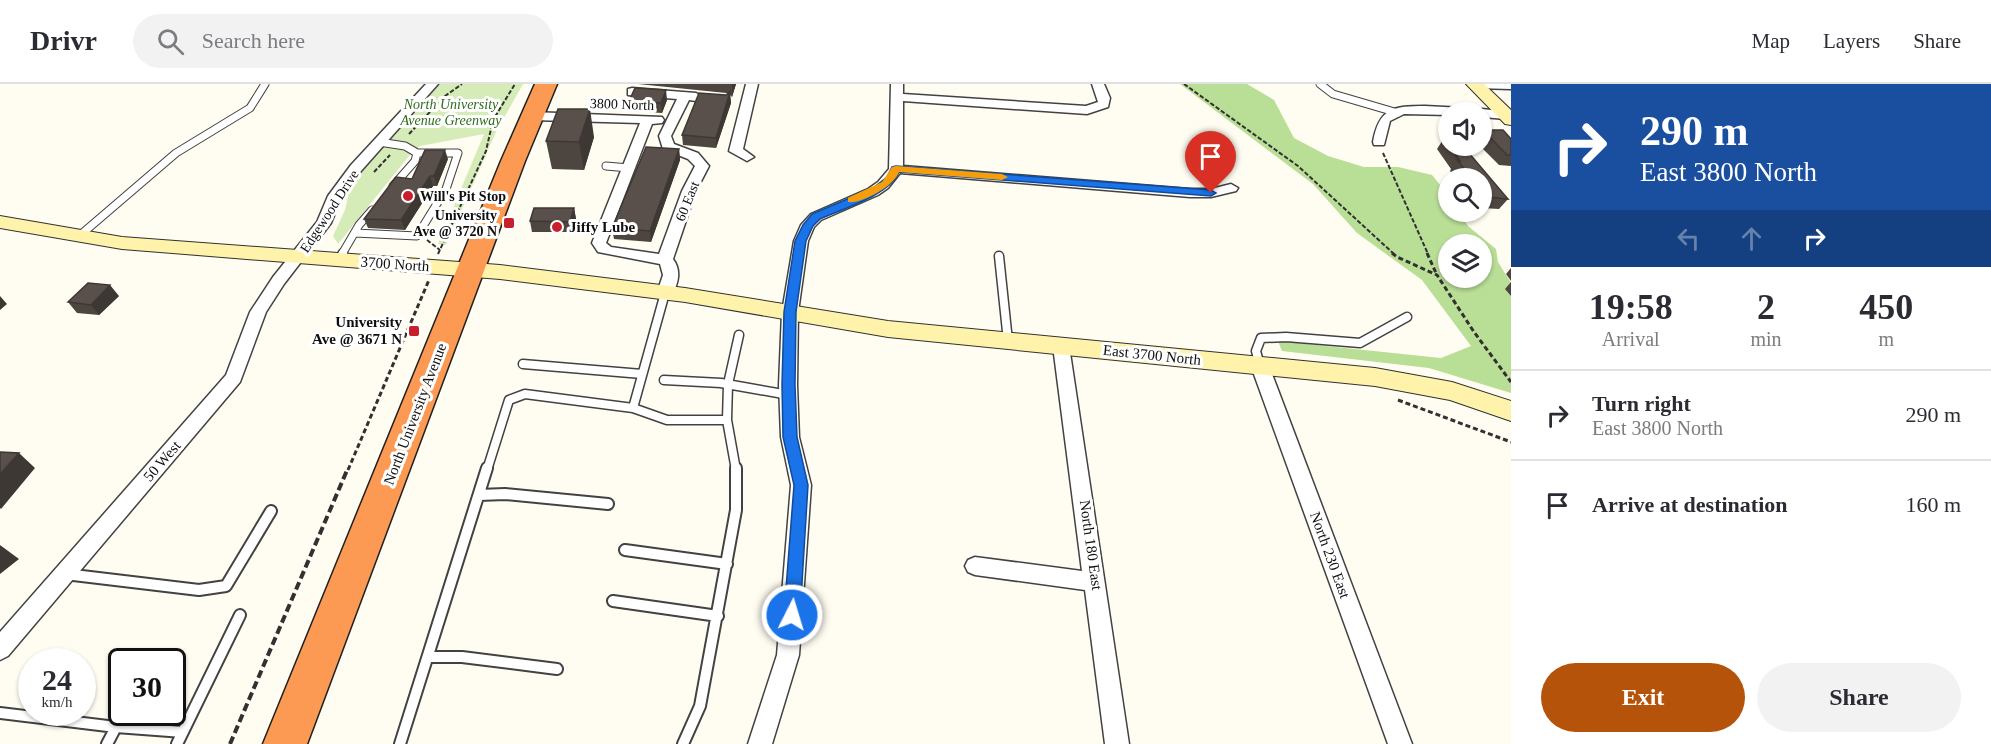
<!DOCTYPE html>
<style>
body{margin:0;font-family:Georgia,serif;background:#f2f2f3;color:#2b2b33;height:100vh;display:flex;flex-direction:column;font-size:22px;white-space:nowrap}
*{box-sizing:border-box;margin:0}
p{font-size:20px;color:#7c7c81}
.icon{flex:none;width:33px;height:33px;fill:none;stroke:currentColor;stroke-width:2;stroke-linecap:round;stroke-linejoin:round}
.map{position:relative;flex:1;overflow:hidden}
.sheet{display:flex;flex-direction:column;background:#fff;width:480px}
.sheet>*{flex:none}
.guide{background:#1a4fa0;color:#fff;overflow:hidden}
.fabs{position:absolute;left:1438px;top:18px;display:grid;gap:12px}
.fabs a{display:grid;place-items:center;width:54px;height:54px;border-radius:50%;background:#fff;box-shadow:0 2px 4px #0004;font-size:30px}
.speed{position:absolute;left:18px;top:564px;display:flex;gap:12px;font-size:30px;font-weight:700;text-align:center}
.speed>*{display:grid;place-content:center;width:78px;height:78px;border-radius:50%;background:#fff;box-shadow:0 2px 4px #0004;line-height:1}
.speed small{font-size:15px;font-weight:400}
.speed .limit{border:3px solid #111;border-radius:9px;background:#fff;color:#111}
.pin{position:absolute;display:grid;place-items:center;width:51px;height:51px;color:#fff;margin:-62px -26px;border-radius:50% 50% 50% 0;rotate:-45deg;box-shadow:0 0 6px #0007}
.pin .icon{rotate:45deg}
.me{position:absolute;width:66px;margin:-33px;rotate:5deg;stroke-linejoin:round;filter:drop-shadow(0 0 4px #0008)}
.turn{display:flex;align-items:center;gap:21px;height:126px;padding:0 30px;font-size:27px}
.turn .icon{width:78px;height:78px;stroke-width:2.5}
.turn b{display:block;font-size:42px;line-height:51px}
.lanes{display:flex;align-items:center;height:57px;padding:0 30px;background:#0003;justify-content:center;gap:30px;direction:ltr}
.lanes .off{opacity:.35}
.eta{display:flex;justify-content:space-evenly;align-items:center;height:102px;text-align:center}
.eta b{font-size:36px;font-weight:700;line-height:42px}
.cta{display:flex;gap:12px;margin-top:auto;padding:12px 30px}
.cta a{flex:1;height:69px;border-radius:36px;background:#b45309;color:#fff;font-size:24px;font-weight:700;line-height:69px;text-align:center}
.cta a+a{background:#f2f2f3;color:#2b2b33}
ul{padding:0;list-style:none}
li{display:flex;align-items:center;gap:18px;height:90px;padding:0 30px;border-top:2px solid #e1e1e2}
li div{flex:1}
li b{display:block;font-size:22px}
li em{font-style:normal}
header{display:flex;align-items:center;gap:36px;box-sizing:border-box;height:84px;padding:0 30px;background:#fff;border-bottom:2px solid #e1e1e2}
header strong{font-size:28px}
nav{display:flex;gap:33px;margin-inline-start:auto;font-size:21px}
.search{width:420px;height:54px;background:#f2f2f3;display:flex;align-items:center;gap:15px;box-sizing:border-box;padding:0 21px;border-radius:33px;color:#7c7c81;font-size:22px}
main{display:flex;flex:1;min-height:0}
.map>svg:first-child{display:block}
.green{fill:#d5ecb8}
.forest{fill:#b9de96;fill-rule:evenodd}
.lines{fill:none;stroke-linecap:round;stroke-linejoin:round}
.lane-far2-casing{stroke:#424242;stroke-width:9}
.lane-far1-casing{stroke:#424242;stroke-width:11}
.lane-casing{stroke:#424242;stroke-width:14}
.street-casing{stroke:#424242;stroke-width:3}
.secondary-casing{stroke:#313131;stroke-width:2}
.highway-casing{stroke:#202020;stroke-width:3}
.path-far2{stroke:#313131;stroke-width:2;stroke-dasharray:4.5 2;stroke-linecap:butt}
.path-far1{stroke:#313131;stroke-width:3;stroke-dasharray:5 3;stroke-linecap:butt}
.path{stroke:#313131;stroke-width:4;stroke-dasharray:8 4;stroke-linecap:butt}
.lane-far2{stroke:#fff;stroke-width:7}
.lane-far1{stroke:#fff;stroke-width:8}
.lane{stroke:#fff;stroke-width:10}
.street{fill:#fff;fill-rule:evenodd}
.secondary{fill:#fff3ac;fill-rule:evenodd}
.highway{fill:#fc9953;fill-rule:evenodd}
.wall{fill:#4d4540}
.shaded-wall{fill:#3e3834}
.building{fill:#59504b;stroke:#3e3834;stroke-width:1.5}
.route{fill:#1a73e8;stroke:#114b97;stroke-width:1.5}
.slow{fill:#f59e0b}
.poi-dot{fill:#c81f2d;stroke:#fff;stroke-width:2}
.labels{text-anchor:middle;stroke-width:6;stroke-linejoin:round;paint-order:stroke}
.far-park-label{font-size:14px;font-style:italic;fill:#2f6b1b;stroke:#fff}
.far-street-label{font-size:14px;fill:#0f0f0f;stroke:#fff}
.far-poi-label{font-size:14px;font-weight:bold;fill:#0f0f0f;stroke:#fff;text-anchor:start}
.poi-label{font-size:15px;font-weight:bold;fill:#0f0f0f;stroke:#fff;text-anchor:start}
.street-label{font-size:15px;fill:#0f0f0f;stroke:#fff}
</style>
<header>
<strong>Drivr</strong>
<div class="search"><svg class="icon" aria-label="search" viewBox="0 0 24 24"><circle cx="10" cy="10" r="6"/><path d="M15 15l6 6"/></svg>Search here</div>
<nav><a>Map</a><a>Layers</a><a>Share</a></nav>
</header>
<main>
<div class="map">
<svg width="1511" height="660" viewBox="0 0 1511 660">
<rect width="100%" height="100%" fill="#fffcf1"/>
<path class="green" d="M437,0h86l-27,48 -50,113 -8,-1 46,-110 -64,12 -11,10 -71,88 -5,-8 12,-26 7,-31 43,-44z"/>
<path class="forest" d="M1180,0h67l27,16 20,38 34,18 36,11h34l34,8 17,21v16h10l9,14 28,23 2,13 13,21v110l-82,-25 -147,-17 -4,-10 163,17 30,-12 -49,-66 -65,-47 -44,-49zM1449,160h33v34h-33z"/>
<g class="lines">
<defs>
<path id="lane-far2" d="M1320,0l13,10 65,19
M379,58l26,4 12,7 -2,8 -22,25
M606,82l23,2
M355,149l62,3 29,-47 12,-36h-41
M78,153l98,-84 74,-45 15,-24
M342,170l17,-29 13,-15"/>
<path id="lane-far1" d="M999,172l9,85
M339,176l4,-7
M523,280l119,10
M1260,282l-4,-15 5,-13 25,-1 74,6 47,-26
M664,296l57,3 68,12
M633,324l34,12h60l9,50
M727,336l1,-36 11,-49
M487,386l22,-70 16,-6 108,14 32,-115"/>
<path id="lane" d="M479,411l26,-1 103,10
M625,466l102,14
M65,490l134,16 27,-4 45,-75
M613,517l105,15
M428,573h34l95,12
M0,629l116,14 -9,17
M116,643l67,5
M177,660l63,-129
M400,660l87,-276
M683,660l17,-38 36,-196v-42"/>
<path id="street" d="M426,0h12l-77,87 -19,25 -11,27 -47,61 -18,28 -26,70 -232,274 -8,4v-28l226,-257 24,-63 23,-35 44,-55 11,-26 23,-31z
M746,0h12l-15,65 11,8 -7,4 -18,-10z
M891,0h12v10l183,12 12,-4 -6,-18h12l6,14 -2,9 -21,7 -184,-13v65l287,23h21l20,-5 7,4 -2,3 -25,6h-21l-290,-24 -12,15 -10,7 -57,25 -7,7 -6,14 -10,71 -1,73 2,52 12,48 -12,170 -27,89h-24l29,-89 14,-170 -10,-48 -2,-52 3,-73 12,-71 7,-16 10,-11 57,-25 10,-7 11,-13z
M1468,0h43v5l-37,-1z
M632,4l64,5 6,4 -6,4 -7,-1 -18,36 3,8 24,9 11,13 -13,25 -23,68c9,12 5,25 -2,38l-6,1 -8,-5 6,-18 -3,-11 -62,-12 -6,-9 48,-120 -108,-3 -6,-4 6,-4 130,5 2,3 -2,3 -10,1 -46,119 5,4 48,7 23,-63 13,-25 -7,-7 -25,-10 -4,-13 18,-37 -49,-4v-6z
M1425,22l39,2 6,4h-21v3l-45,-1 -14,7 -6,24h-10l-1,-3c6,-34 20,-36 52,-36z
M1482,25l28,3 1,5 -5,2 -24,-2v-5h-6z
M1061,256l6,2 2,4 60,398h-24l-20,-154 -110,-15 -7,-3 -3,-6 3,-6 7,-3 107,14 -29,-225 2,-4z
M1260,276l6,2 3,4 143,378h-24l-137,-378 3,-4z"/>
<path id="secondary" d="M1466,0h18l27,26v15l-6,-1z
M0,132l122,21 378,28 185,23 203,33 487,47 77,14 59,19v20l-61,-21 -75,-14 -487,-49 -203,-35 -185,-23 -378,-30 -122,-21z"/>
<path id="highway" d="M535,0h22l-32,77 -218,583h-44l238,-583z"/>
</defs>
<use href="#lane-far2" class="lane-far2-casing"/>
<use href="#lane-far1" class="lane-far1-casing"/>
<use href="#lane" class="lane-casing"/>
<use href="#street" class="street-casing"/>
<use href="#secondary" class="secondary-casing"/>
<use href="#highway" class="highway-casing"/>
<path class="path-far2" d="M1184,0l114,82 96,88
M409,50l36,-38 17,-12
M1383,69l45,101
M374,88l16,-17
M427,156l13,10
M438,170l48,-103 7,-31 22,-36"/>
<path class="path-far1" d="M1392,169l5,4 40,18 37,57 37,50
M1427,169l9,20
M1398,316l113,42
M348,386l81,-190"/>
<path class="path" d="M230,660l118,-276"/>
<use href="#lane-far2" class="lane-far2"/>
<use href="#lane-far1" class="lane-far1"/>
<use href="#lane" class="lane"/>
<use href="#street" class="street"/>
<use href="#secondary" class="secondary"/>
<use href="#highway" class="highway"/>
</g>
<path class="wall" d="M638,0h98l-4,13 -2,-2 1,8 -15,45 -33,-3 -1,-10 46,-41 -2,-1z
M667,16l-5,13 -31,-2 -2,-10z
M1483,46l28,9v27l-12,-1 -19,-19h2z
M594,53l-10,33 -32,-1 -6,-28z
M1444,54l64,61 -9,10 -17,-1v-30h-26l-6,-7 1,-2 -14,-20z
M679,65l1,11 -29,82 -37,-3 -2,-11z
M448,75l-11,27h-4l-28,44 -37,-2 -4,-9z
M574,124l2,11 -4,13h-40l-2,-11z
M1511,184v13l-5,-7z
M1511,198v14l-6,-7z
M119,212l-20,19 -22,-2 -9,-11z"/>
<path class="shaded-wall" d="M733,0h3l-4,13v-11z
M666,6l1,10 -5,13 -1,-10z
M730,8l1,11 -15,45v-10z
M590,25l4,28 -10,33 -5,-28z
M679,65l1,11 -29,82 -1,-11z
M445,66l3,9 -11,27 -3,-10z
M430,92l3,10 -28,44 -4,-10z
M574,124l2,11 -4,13 -2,-10z
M110,201l9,11 -20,19 -8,-10z
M0,212l7,8 -7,6z
M19,369l16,15 -34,41 -1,-1v-34z
M0,461l19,14 -19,15z"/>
<path class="building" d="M635,4l31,2 -5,13 -32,-2z
M730,8l-14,46 -34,-3 17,-42 27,2z
M558,25h32l-11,33 -33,-1z
M1483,46h20l8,9v16h-4z
M1449,51v10l-5,-7z
M1449,62h14l45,53 -20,-2 -6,-7v-12h-10l-15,-18 3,1z
M646,63l33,2 -29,82 -38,-3z
M425,66h20l-11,26h-4l-29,44 -37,-1 32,-42 16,2z
M534,124h40l-4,14 -40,-1z
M88,199l22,2 -19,20 -23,-3z
M0,368l19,1 -19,21z"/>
<path class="route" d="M896,82l315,24 5,3 -5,3 -312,-24c-9,23 -57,37 -79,47l-7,7 -7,15 -10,71 -1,73 2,52 11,48 -8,130 -2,6 -6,2 -6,-2 -2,-6 10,-130 -11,-48 -1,-52 2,-73 11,-71 8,-16 9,-11 61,-26 14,-11 5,-10z"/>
<path class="slow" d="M896,82l106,8 6,3 -6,3 -103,-8c-5,14 -37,32 -51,30v-4l34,-16 10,-15z"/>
<g class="poi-dot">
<circle cx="408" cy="112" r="6"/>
<rect x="503" y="133" width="12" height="12" rx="3"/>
<circle cx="557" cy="143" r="6"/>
<rect x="408" y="241" width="12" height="12" rx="3"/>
</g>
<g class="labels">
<g class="far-park-label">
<text x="451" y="25">North University<tspan x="451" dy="16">Avenue Greenway</tspan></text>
</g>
<g class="far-street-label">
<text transform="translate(622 20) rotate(2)" y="5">3800 North</text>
<text transform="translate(687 117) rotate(-68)" y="5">60 East</text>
<text transform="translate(329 127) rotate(-57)" y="5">Edgewood Drive</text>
</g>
<g class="far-poi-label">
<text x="420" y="117">Will's Pit Stop</text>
<text x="497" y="136" text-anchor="end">University<tspan x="497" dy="16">Ave @ 3720 N</tspan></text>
</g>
<g class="poi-label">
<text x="569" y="148">Jiffy Lube</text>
<text x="402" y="243" text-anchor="end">University<tspan x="402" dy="17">Ave @ 3671 N</tspan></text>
</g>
<g class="street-label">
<text transform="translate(395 180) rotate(4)" y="5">3700 North</text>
<text transform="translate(1152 271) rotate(6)" y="5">East 3700 North</text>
<text transform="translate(415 330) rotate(-69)" y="5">North University Avenue</text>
<text transform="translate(162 377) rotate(-49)" y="5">50 West</text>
<text transform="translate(1091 461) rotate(82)" y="5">North 180 East</text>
<text transform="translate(1330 471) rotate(70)" y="5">North 230 East</text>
</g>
</g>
</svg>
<div class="fabs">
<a><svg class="icon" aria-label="sound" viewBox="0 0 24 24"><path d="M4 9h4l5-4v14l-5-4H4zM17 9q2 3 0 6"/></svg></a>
<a><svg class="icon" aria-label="search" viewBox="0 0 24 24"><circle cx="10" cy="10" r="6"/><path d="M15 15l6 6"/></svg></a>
<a><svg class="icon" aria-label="layers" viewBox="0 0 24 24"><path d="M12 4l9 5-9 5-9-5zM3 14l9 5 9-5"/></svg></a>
</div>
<div class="speed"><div>24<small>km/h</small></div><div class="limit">30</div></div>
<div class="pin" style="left:1211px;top:109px;background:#d93025"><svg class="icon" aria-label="arrive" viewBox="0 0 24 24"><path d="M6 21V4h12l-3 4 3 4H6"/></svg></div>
<svg class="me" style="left:792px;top:531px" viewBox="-20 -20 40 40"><circle r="17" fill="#1a73e8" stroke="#fff" stroke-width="3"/><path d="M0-11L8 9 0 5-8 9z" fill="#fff"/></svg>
</div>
<section class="sheet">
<div class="guide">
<div class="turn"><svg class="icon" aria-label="right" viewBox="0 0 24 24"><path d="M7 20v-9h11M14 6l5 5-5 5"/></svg><div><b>290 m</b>East 3800 North</div></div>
<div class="lanes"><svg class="icon off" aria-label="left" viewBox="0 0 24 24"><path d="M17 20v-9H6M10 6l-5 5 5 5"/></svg><svg class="icon off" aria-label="ahead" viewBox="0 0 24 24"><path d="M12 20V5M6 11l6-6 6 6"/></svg><svg class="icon" aria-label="right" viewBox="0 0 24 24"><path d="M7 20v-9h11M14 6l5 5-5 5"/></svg></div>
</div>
<div class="eta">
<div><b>19:58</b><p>Arrival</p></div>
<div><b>2</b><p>min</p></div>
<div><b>450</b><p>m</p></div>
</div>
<ul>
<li><svg class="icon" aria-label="right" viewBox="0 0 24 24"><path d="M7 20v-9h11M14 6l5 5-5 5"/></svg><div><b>Turn right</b><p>East 3800 North</p></div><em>290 m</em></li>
<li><svg class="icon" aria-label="arrive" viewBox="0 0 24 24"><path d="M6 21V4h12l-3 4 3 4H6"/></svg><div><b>Arrive at destination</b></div><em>160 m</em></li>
</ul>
<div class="cta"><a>Exit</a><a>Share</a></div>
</section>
</main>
